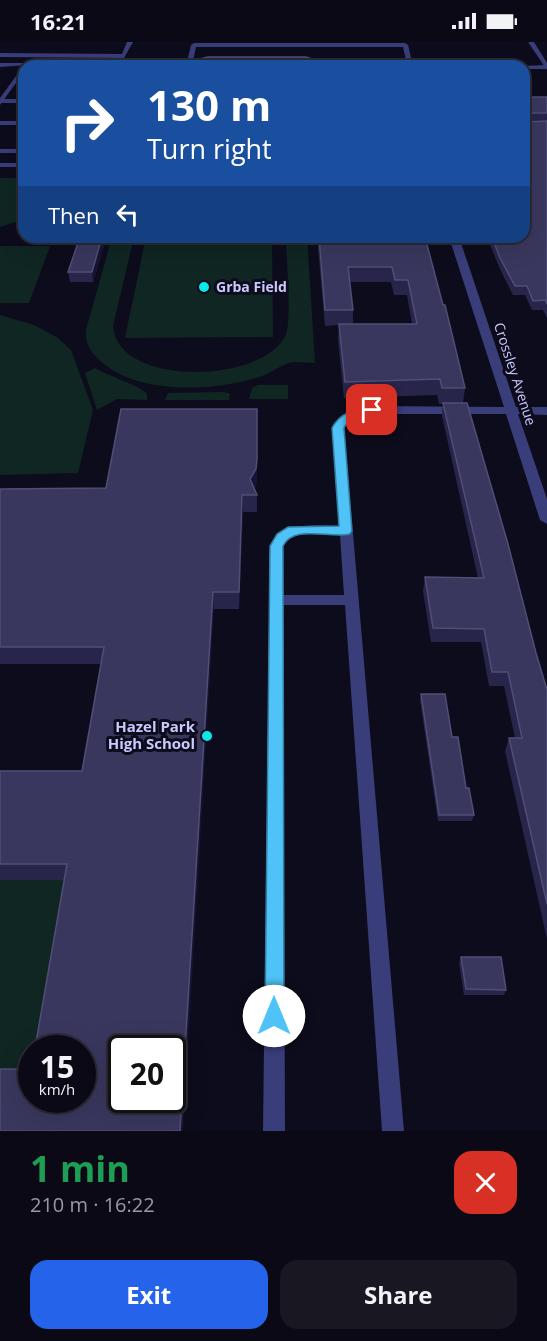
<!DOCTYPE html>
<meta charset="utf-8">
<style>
body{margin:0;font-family:"Open Sans",sans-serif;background:#181722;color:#f1f3f6;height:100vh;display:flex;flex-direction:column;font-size:22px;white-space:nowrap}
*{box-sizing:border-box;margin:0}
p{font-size:20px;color:#999aa0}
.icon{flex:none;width:33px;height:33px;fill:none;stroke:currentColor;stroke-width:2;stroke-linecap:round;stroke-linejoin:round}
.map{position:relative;height:1089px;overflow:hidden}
.panel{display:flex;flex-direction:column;background:#0a0915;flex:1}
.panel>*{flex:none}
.hud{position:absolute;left:18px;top:18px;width:512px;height:183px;border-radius:18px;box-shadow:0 6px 24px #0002,0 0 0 2px #2a2a34;background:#1a4fa0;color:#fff;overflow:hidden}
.speed{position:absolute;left:18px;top:993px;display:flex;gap:12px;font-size:30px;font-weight:700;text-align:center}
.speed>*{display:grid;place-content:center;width:78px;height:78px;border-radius:50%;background:#0a0915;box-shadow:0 6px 24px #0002,0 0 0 2px #2a2a34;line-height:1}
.speed small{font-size:15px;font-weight:400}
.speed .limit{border:3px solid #111;border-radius:9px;background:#fff;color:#111}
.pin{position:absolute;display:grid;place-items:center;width:51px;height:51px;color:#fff;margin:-26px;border-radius:12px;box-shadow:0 3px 9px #0006}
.me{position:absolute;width:66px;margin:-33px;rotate:0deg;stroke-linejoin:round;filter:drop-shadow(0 0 4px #0008)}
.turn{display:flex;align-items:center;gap:21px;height:126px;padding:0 30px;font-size:27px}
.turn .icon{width:78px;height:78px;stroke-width:2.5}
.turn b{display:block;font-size:42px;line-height:51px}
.then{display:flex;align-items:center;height:57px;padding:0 30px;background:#0003;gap:12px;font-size:22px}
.round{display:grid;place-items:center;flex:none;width:63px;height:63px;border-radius:18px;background:#181722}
.headline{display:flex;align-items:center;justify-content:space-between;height:102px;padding:0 30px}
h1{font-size:36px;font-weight:700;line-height:45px;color:#1e9e55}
.primary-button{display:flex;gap:12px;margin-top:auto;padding:12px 30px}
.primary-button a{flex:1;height:69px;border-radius:18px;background:#2563eb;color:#fff;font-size:24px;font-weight:700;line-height:69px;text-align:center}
.primary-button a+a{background:#181722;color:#f1f3f6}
.status{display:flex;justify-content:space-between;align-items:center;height:42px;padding:0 30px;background:#0a0915;direction:ltr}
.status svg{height:16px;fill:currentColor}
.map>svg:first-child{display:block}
.green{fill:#0f2623}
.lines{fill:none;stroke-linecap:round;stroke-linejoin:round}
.service{fill:#393d7a;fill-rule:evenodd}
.minor{fill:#393d7a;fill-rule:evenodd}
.tertiary{fill:#393d7a;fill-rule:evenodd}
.wall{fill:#28254a;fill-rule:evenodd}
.shaded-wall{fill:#161430}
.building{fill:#3a375e;stroke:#504e77;stroke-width:1.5;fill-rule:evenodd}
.route{fill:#4fc3f7;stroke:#337fa1;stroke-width:1.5}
.poi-dot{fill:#08eaea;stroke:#0d0c1c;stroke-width:2}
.labels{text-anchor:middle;stroke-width:6;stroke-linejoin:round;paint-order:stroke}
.far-poi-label{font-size:14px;font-weight:bold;fill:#cac9fd;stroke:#0d0c1c;text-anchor:start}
.far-street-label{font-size:14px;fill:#cac9fd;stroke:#0d0c1c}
.poi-label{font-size:15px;font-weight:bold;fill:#cac9fd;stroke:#0d0c1c;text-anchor:end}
</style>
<div class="status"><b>16:21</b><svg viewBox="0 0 49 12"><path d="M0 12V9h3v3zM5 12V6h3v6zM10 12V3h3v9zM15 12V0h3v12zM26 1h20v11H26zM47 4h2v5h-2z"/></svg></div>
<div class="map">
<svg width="547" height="1089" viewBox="0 0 547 1089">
<rect width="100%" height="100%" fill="#0d0c1c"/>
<path class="green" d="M0,136h24v41l-24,8z
M112,195h22l-21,89c4,62 153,58 173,8 6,-14 0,-78 0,-97h21l8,126c-8,0 -20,-2 -27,0 -10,4 -19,11 -29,14 -44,14 -117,18 -155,-13 -12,-10 -19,-18 -18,-34z
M146,195h126l1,100 -148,1z
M0,204h50l-21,57h-29z
M0,273l34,10 24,13 13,12 22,60 -15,63 -78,2z
M95,326c11,7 48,19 52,26v6l-30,-1 -20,11 -12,-37z
M258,343h30v14h-39l3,-11z
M223,350l7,2 -1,6h-64l3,-7z
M0,838h72l-28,168h-12l-1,34h-31z"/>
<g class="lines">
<path class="service" d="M127,0h6l-9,16 -124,-1v-4l122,1z
M194,1h211l3,2 5,21h-6v-2h-80l-3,-2 3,-2h79l-3,-13h-207l-4,19h-6l5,-21z
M0,21h25l3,2 -28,2z
M546,23v4h-22l-2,-3z
M0,57h24v4h-23z
M0,107h24v4h-24z
M0,121h24v4h-24z
M372,365l5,3 -1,2 -20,5 -12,11 60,703h-22l-37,-526h-62l2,526h-22l7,-585c16,-25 43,-21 69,-20l-7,-98 12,-14zM306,491l34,2 4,60h-61l-1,-49 11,-10z"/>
<path class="minor" d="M528,0h6l13,21v7z
M27,19l42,3 -3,2h-42v6l-24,33v-7z
M449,195h10l57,170h31v8l-29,-1 29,85v25l-7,-4 -34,-106h-134l-6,-4 6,-4 132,1z"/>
<path class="tertiary" d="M0,79h24v4h-24z"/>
</g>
<path class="wall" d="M524,55h23v24h-22v1l22,-1v197l-4,-8h-11l-7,-15h-12l-14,-28 -12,-30h37z
M103,195l1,9 -11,36h-23l-2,-10z
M317,195h108l40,151 -2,15 84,287v249l-42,-188 4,-13h6l-11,-52h-15l-8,-44h-50l-8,-51 2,-14 53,1 -36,-162 1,-12h-4l-2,-9 -93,3 -6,-58 1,-15 -14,1zM350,240h41l3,13h13l5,29h-59v-14z
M257,433l-1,11 -2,3 3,6v17h-14l-4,97h-25l-182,491 33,-220h-65v-109h82l19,-107h-101v-175l106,-1z
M421,652l31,43 22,78 -2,6h-34l-18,-121z
M461,915l45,33 -2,5h-40l-5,-32z"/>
<path class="shaded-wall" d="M103,195l1,9 -11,36 -1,-10z
M257,367v66l-1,11 -6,10v-17z
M242,453l1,17 -4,97v-17z
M213,550l1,17 -31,522h-3z"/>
<path class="building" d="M208,15h98l9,3h29l1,6h-300l3,-5h144z
M524,55h23v16h-22l-1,2z
M524,75l1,5 22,-1v183l-2,-4 -12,1 -6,-15h-12l-15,-28 -8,-21h32z
M80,195h22l-10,35h-24z
M319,195h106l18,68h2l20,83h-23l-2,-9 -95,3 -6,-58h78l-9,-44h-13l-3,-13h-44l5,43h-28z
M443,361h24l41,141 28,109 11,37v214l-38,-166h13l-14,-66h-16l-8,-43 -51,-1 -8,-51 59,1z
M121,367h136v50l-1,10 -6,10 7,16h-15l-3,97h-26l-33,539h-180v-62h32v31h50v-52h-47l32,-184h-67v-93h82l22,-124h-104v-158l106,-1zM122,1006h50v52h-50z
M421,652h24l7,43h6l8,51h3l5,27h-35z
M461,915h40l5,33 -40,-1z"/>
<path class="route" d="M372,365l6,3 -2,3c-13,3 -26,2 -32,15l8,103 -2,3c-20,5 -56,-10 -67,12l1,470 -2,7 -8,3 -7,-3 -2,-7 5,-470 7,-12 11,-7 51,-1 -7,-98c9,-17 23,-18 40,-21z"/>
<g class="poi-dot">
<circle cx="204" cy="245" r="6"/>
<circle cx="207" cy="694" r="6"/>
</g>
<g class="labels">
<g class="far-poi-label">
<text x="216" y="250">Grba Field</text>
</g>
<g class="far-street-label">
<text transform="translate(515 332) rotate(72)" y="5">Crossley Avenue</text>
</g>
<g class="poi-label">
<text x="195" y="690">Hazel Park<tspan x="195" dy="17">High School</tspan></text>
</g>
</g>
</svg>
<div class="speed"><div>15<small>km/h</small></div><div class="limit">20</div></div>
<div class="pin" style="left:372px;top:368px;background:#d93025"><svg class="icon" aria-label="arrive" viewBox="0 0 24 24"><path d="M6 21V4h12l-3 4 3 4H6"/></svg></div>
<svg class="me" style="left:274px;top:974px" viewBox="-20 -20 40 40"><circle r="19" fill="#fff"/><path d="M0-13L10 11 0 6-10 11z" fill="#4fc3f7"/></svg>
<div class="hud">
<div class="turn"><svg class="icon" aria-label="right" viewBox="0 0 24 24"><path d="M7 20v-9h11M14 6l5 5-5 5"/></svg><div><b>130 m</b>Turn right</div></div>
<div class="then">Then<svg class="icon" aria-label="left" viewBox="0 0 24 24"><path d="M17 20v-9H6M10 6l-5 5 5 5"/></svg></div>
</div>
</div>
<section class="panel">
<div class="headline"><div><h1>1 min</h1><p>210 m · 16:22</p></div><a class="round" style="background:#d93025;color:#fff"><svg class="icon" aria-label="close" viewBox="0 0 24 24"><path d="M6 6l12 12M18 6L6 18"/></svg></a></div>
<div class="primary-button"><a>Exit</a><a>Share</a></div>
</section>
